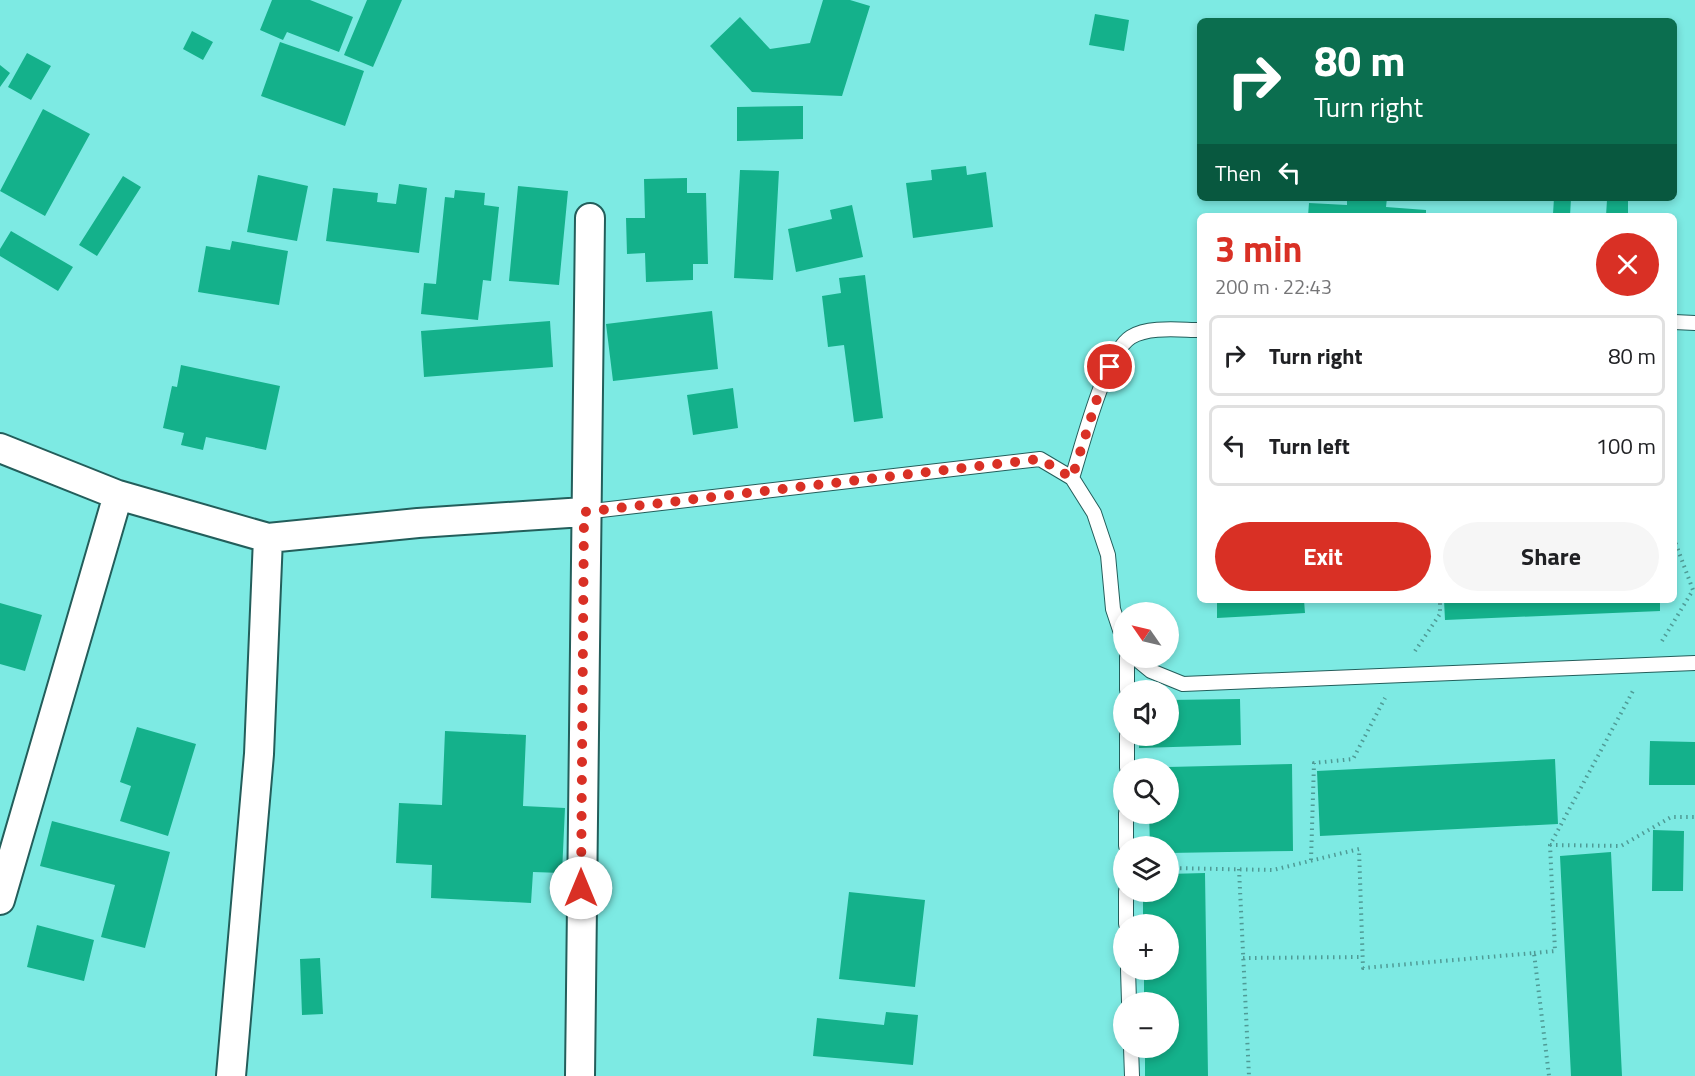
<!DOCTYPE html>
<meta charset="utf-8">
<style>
body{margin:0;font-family:"Titillium Web",sans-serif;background:#f6f6f6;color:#202124;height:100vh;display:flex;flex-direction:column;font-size:22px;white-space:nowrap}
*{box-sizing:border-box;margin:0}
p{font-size:20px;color:#757577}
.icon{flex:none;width:33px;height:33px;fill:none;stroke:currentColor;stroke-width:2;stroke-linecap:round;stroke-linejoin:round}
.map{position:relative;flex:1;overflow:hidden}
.panel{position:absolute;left:1197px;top:213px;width:480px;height:390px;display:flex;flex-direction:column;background:#fff;border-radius:9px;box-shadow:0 3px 9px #0003}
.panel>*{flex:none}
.top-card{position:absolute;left:1197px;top:18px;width:480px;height:183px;border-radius:9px;box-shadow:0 3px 9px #0003;background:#0b6e4f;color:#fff;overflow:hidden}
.needle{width:39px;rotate:304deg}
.fabs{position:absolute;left:1113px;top:602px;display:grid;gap:12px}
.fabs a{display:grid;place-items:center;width:66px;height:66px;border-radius:50%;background:#fff;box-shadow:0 3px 9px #0003;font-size:30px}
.pin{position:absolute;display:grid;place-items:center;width:51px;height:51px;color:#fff;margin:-26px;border:3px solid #fff;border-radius:50%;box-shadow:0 2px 6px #0007}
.me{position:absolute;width:66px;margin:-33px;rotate:0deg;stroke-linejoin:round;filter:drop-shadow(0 0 4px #0008)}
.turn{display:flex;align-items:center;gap:21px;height:126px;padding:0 18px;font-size:27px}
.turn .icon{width:78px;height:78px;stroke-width:2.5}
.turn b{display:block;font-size:42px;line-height:51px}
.then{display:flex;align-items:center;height:57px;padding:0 18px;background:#0003;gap:12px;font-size:22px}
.round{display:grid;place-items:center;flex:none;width:63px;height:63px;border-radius:32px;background:#f6f6f6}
.overview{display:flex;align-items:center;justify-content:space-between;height:102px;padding:0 18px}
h1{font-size:36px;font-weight:700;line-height:45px;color:#d93025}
.primary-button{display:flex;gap:12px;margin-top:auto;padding:12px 18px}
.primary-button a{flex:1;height:69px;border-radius:36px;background:#d93025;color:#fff;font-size:24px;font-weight:700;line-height:69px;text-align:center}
.primary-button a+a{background:#f6f6f6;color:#202124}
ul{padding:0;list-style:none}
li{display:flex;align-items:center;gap:18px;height:81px;margin:0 12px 9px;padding:0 6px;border:3px solid #e0e0e0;border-radius:9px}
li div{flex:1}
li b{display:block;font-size:22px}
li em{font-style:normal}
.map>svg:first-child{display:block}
.building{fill:#14b18b}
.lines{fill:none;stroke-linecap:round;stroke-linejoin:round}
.service-casing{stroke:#235e5b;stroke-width:16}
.minor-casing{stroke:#235e5b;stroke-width:32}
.path{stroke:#4f9b96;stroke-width:4;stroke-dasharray:1.5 4.5;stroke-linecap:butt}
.service{stroke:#fff;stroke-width:14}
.minor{stroke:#fff;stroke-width:28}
.route{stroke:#d93025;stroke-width:10;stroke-dasharray:0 18}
</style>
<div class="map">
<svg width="1695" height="1076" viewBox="0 0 1695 1076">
<rect width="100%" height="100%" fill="#7deae3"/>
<path class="building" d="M272,0h38l43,17 -14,35 -52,-20 -4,8 -23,-10z
M367,0h35l-29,67 -29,-12z
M823,0h27l20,6 -28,90 -90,-4 -42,-46 30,-29 30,32 40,-6z
M1095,14l34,6 -5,31 -35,-6z
M192,31l21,11 -10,18 -20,-11z
M280,42l84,29 -19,55 -84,-30z
M27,53l24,13 -20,34 -23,-13z
M0,65l10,8 -10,14z
M803,106v33l-66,2v-34z
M43,109l47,25 -45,82 -45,-25z
M966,166l1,9 19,-3 7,55 -80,11 -7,-55 26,-3 -1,-10z
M740,170l39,1 -6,109 -39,-2z
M258,175l50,11 -11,55 -50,-9z
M123,176l18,11 -44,69 -18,-11z
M687,178v15h19l2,71h-15v16l-47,2 -1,-29 -18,1 -1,-36h19l-1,-39z
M399,184l28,4 -8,65 -93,-12 7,-53 45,5 -1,9 19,2z
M518,186l50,5 -9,94 -50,-4z
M455,190l30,3 -1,12 15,2 -8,74 -8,-1 -5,40 -57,-6 3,-31 12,1 9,-87 9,1z
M1347,198h40l-1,9 40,3v6h-118l1,-13 38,2z
M1554,198h17l-1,18h-36v-3l19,1z
M1607,200l21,1v15h-22z
M852,205l11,52 -67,15 -8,-43 44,-10 -2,-9z
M11,231l62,36 -15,24 -58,-35v-7z
M232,241l56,10 -9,54 -81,-13 8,-46 24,4z
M865,275l18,143 -29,4 -10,-77 -16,2 -6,-51 19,-3 -2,-15z
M712,311l6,58 -105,12 -7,-57z
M550,321l3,46 -129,10 -3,-46z
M181,365l99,21 -14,64 -60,-13 -3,13 -22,-5 3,-12 -21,-5 9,-42 5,1z
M733,388l5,40 -45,7 -6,-40z
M1217,600h87l1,13 -88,5z
M1444,600h216v11l-215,9z
M0,603l42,12 -17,56 -25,-7z
M1240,699l1,46 -102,3v-13h29v-35z
M137,727l59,17 -28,92 -48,-15 11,-35 -11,-4z
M445,731l81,4 -3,71 42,2 -3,65 -29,-1 -2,31 -100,-5 1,-33 -36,-2 3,-60 43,2z
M1650,741l45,1v43h-46z
M1555,759l3,65 -238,12 -3,-65z
M1292,764l1,87 -125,2v-7h-18l-1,-33h19v-46z
M52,821l118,31 -25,96 -44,-11 14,-52 -75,-19z
M1653,830l31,1 -1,60h-31z
M1611,852l11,224h-51l-11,-220z
M1205,873l3,203h-63v-29h23v-45h-24v-33h24v-45h-25v-33h25v-17z
M849,892l76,8 -10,87 -76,-8z
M37,925l57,15 -10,41 -57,-14z
M320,958l3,56 -21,1 -2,-56z
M886,1012l32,3 -5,50 -100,-9 4,-38 67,7z"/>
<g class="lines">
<defs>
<path id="service" d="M1674,322l21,1
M1072,478c10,-31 33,-125 59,-141 18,-11 49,-7 69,-7
M584,512l456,-53 32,19 22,35 14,42 5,54 11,33
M1134,657l17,14 32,13 512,-21
M1127,690v-33
M1127,768v-33
M1126,846v-33
M1126,891v33
M1128,969l1,33
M1131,1047l1,29"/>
<path id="minor" d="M0,448l118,47 150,43 150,-15 166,-11
M0,900l118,-405
M231,1076l28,-322 9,-216
M580,1076l10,-858"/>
</defs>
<use href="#service" class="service-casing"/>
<use href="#minor" class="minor-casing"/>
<path class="path" d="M1662,641l31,-51 -19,-51
M1415,651l25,-37v-14
M1550,845l71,1 50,-29h24
M1311,860l3,-97 39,-4 32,-61
M1168,868l105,2 86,-21 4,119 171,-15 15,123
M1239,869l10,207
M1534,953l21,-2 -5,-106 84,-156
M1243,958l119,-1"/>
<use href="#service" class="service"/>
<use href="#minor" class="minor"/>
</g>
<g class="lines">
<path class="route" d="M581,888l3,-376 456,-53 32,19 30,-95 8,-16"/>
</g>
</svg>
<div class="fabs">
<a><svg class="needle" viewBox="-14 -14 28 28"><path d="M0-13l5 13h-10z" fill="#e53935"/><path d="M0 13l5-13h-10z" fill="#757577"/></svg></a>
<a><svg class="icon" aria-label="sound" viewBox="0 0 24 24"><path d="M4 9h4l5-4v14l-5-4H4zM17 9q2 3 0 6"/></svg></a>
<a><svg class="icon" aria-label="search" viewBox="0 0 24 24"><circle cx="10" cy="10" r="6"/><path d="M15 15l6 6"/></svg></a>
<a><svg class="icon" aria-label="layers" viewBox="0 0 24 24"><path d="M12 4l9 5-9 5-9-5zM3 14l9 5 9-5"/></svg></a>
<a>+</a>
<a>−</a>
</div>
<div class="pin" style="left:1110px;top:367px;background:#d93025"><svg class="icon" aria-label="arrive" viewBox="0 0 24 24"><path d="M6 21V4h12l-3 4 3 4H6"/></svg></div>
<svg class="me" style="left:581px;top:888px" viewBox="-20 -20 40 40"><circle r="19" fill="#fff"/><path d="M0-13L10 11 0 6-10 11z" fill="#d93025"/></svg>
<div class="top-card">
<div class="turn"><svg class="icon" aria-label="right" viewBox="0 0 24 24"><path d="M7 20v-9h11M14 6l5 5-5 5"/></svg><div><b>80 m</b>Turn right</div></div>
<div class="then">Then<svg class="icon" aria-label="left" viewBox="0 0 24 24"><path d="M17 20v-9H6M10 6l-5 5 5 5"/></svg></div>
</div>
<section class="panel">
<div class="overview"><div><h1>3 min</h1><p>200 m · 22:43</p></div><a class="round" style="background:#d93025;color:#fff"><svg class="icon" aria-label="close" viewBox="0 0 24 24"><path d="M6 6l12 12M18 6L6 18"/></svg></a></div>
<ul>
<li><svg class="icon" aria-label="right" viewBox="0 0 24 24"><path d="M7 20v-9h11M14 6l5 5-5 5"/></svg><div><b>Turn right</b></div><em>80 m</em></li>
<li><svg class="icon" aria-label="left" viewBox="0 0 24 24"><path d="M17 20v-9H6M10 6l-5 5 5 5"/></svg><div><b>Turn left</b></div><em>100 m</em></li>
</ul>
<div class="primary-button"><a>Exit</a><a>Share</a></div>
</section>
</div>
